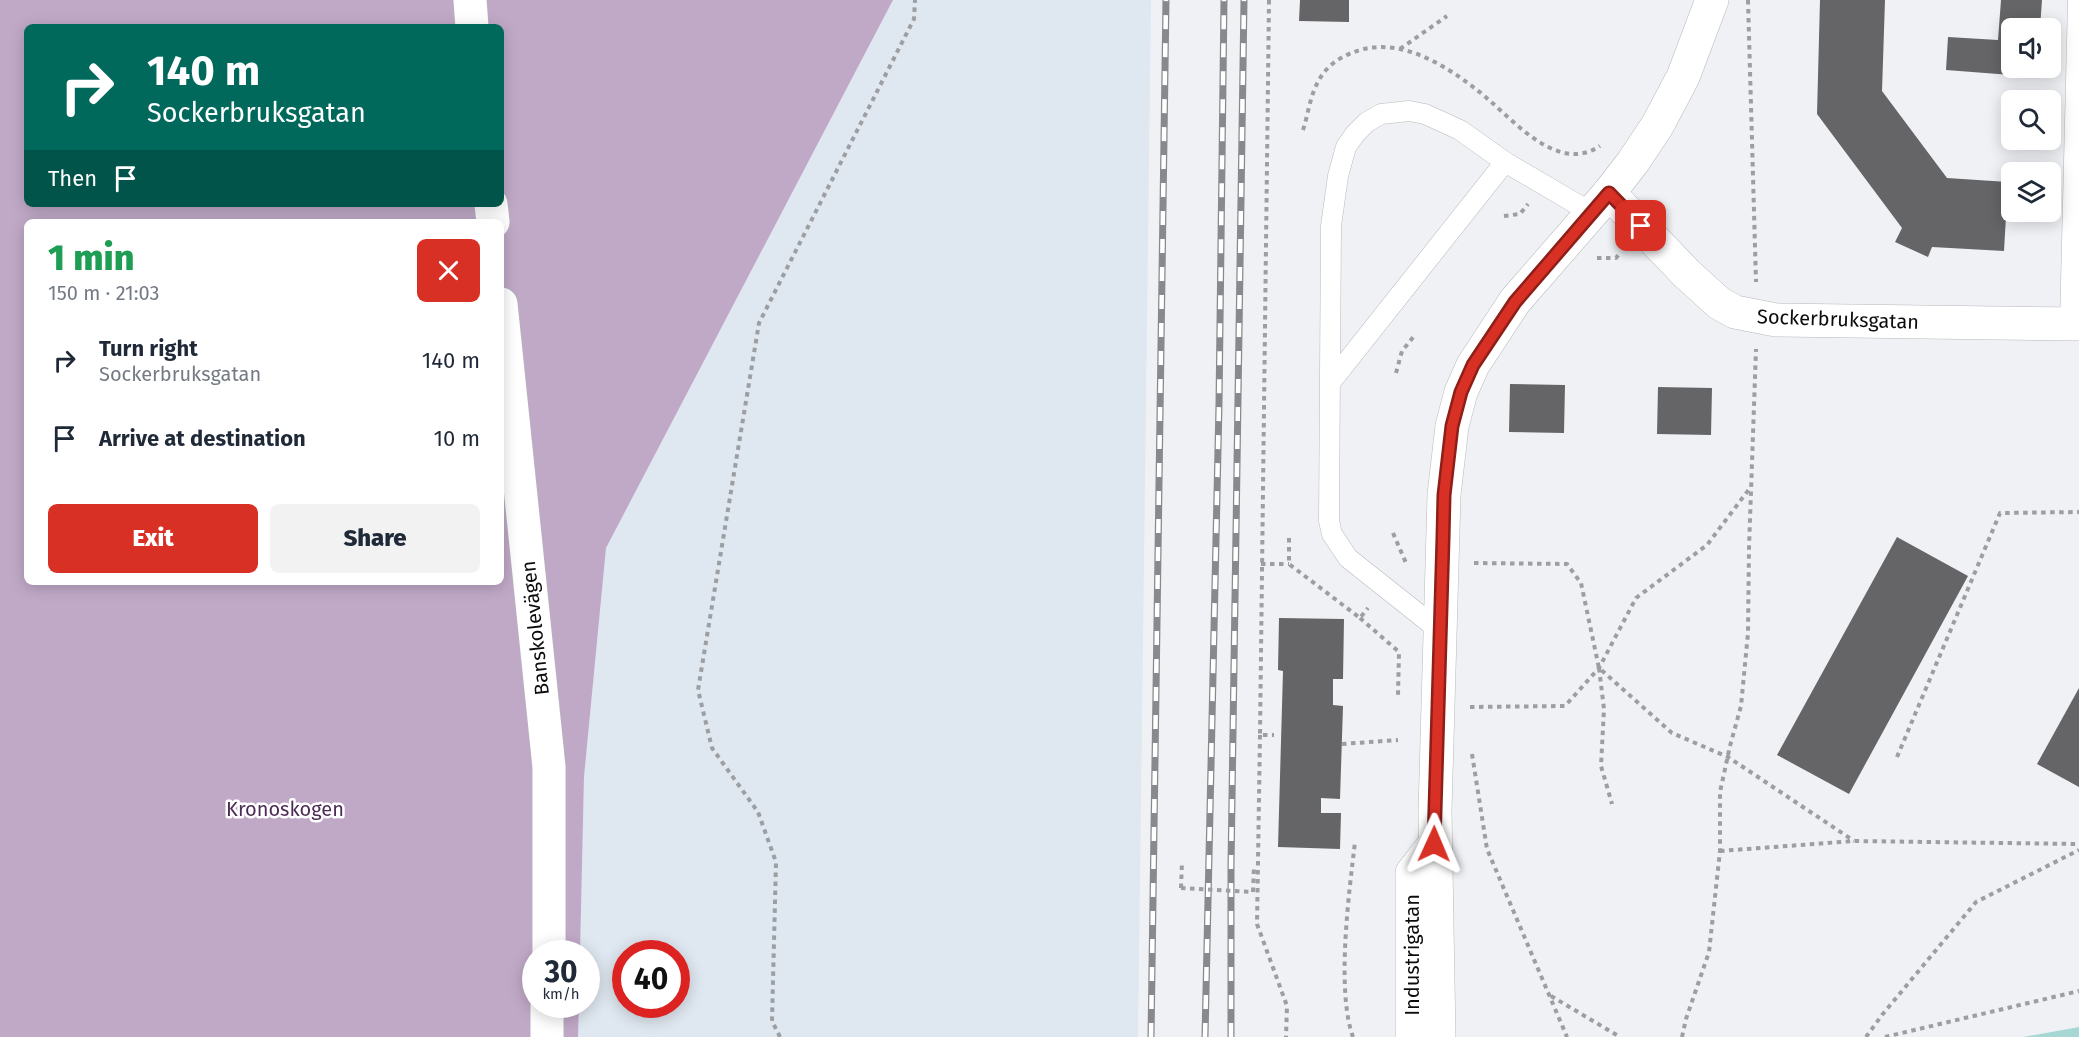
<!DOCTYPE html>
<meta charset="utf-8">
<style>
body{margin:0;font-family:"Fira Sans",sans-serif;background:#f2f2f3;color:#1f2937;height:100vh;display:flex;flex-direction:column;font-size:22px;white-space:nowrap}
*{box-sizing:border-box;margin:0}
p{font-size:20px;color:#747a83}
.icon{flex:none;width:33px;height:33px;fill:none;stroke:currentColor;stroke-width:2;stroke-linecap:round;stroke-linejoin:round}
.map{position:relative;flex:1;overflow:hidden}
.sheet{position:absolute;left:24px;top:219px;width:480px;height:366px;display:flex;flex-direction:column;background:#fff;border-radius:9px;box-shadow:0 3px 15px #0003}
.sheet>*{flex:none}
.guide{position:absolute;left:24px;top:24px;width:480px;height:183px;border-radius:9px;box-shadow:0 3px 15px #0003;background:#00695c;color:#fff;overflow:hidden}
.tools{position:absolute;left:2001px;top:18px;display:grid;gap:12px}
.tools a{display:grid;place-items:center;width:60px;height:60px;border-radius:9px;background:#fff;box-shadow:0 3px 15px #0003;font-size:30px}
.speed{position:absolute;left:522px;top:940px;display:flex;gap:12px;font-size:30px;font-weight:700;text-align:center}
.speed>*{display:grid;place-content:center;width:78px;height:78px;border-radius:50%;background:#fff;box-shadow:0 3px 15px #0003;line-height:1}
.speed small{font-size:15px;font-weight:400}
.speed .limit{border:9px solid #d22;background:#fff;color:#111}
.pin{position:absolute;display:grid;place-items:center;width:51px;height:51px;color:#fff;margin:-26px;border-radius:12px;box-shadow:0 3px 9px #0006}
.me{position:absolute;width:66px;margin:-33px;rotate:1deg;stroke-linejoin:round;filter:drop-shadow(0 0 4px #0008)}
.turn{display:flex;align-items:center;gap:21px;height:126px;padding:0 24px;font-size:27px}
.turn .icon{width:78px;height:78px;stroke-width:2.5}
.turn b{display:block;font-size:42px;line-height:51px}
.then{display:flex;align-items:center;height:57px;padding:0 24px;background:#0003;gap:12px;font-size:22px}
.round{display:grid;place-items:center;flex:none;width:63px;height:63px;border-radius:9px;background:#f2f2f3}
.head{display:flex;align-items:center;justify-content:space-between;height:102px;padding:0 24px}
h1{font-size:36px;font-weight:800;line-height:45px;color:#1e9e55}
.action{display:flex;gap:12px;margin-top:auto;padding:12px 24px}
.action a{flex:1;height:69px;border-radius:9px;background:#d93025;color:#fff;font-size:24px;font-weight:800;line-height:69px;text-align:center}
.action a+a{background:#f2f2f3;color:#1f2937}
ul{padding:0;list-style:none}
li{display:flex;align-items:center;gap:18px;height:78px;padding:0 24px}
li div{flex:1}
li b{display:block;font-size:22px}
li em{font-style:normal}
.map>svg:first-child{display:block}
.built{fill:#dfe7f0;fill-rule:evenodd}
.forest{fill:#c0a9c7;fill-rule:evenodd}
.water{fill:#a7d7d5}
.building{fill:#656568}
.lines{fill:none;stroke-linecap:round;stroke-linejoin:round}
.lane-casing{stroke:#b6b9bc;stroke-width:21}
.street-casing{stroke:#b6b9bc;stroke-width:34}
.secondary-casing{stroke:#b6b9bc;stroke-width:34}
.path{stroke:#9d9ea1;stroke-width:4;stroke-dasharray:4.5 4.5;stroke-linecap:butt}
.lane{stroke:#fff;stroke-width:20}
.street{stroke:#fff;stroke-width:33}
.secondary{stroke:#fff;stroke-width:33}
.rail-casing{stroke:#88898c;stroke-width:7}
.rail{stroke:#fff;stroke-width:4.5;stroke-dasharray:14;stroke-linecap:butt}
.path-bridge{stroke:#9d9ea1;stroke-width:4;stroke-dasharray:4.5 4.5;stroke-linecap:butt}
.route-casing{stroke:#8d1f18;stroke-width:15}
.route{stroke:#d93025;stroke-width:10}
.labels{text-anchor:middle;stroke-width:5;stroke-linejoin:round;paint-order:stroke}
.street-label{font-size:20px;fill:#0b0c0d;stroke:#fff}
.park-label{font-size:20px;fill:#4d2d56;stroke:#fff}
</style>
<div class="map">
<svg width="2079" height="1037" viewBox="0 0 2079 1037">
<rect width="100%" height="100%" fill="#eff1f5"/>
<path class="built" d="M893,0h258l-13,1037h-560l1,-32h7v-51h-6l4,-177 22,-229zM626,954h50v51h-50z"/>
<path class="forest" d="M0,0h893l-287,548 -22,229 -4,177h-44v51h43l-1,32h-578zM27,27h474v177h-474zM27,222h474v360h-474z"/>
<path class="water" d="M2079,1027v10h-56z"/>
<path class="building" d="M1300,0h49v22l-50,-1z
M1820,0h65l-3,91 65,87 61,4 -4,69 -72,-4 -4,10 -33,-15 7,-14 -85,-114z
M2001,0h41l-2,28h-28v40h26l-1,9 -91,-7 2,-33 50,3z
M1510,384l55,1 -1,48 -55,-1z
M1658,387l54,1 -1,47 -54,-1z
M1897,537l71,39 -119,218 -72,-39z
M1279,618l65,1 -1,60h-10v26l10,1 -3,93 -19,-1v15h20l-1,36 -62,-2 5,-176 -5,-1z
M2079,688v99l-42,-23z"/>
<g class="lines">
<defs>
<path id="lane" d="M2070,324l8,-324
M1330,383l175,-221
M1440,631l-92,-73 -16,-24 -3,-13 2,-295 7,-50 8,-29 9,-13 12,-12 14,-8 28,-3 16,3 35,16 45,32 87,51"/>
<path id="street" d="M470,0l2,27
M1609,193l78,81 32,29 16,9 41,8 303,4
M491,204l2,18
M501,304l48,463v187
M547,1037v-32"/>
<path id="secondary" d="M1412,1037v-164l18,-23
M1439,1037l-4,-226 9,-316 8,-69 9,-34 12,-27 42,-64 94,-108 24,-31 24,-36 26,-49 29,-77"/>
</defs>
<use href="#lane" class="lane-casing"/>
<use href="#street" class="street-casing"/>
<use href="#secondary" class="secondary-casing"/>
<path class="path" d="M1269,0l-9,735h14
M1748,0l8,282
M1400,49l47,-33
M1303,130c5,-15 7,-34 15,-48 8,-17 25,-27 42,-32 42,-12 85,15 117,40 32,24 78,86 123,56
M1504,216l16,-2 8,-10
M1597,258h19l4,-5
M1396,373l6,-22 12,-15
M1393,533l13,30
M1289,538v26l71,54 8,-10
M1474,563l93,1 14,19 18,85 73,65 56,24 126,84
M1261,564h28
M1360,618l39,34 -1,43
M1599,668l5,41 -3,57 11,38
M1470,707l95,-1 34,-38 37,-70 71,-53 43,-57
M1260,735l-3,189 30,82 -1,31
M1342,744l56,-4
M1472,754l15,95 80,188
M1897,757l103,-244 79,-1
M1720,851l134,-10 225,3
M1181,888l1,-27
M1253,892l1,-27
M1551,996l69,41
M780,1037l-8,-16 4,-159 -18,-50 -46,-64 -14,-58 61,-367 155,-304 1,-19
M1353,1037c-17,-47 -4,-144 2,-195
M1682,1037l4,-18 23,-67 11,-101v-59l10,-46 11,-40 7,-73 1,-85 7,-199
M1866,1037l16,-22 94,-113 103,-52
M1885,1037l194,-46"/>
<use href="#lane" class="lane"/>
<use href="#street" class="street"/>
<use href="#secondary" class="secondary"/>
<defs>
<path id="rail" d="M1151,1037l15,-1037
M1205,1037l14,-633 5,-404
M1231,1037v-172l13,-865"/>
</defs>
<use href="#rail" class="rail-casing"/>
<use href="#rail" class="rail"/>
<path class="path-bridge" d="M1181,888l72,4"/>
</g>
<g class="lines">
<defs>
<path id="route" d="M1434,844l9,-306 1,-43 8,-69 9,-34 12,-27 42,-63 94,-109 32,33"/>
</defs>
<use href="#route" class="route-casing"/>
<use href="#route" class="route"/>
</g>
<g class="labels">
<g class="street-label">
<text transform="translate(1838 319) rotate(2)" y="7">Sockerbruksgatan</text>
<text transform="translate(535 628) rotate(-96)" y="7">Banskolevägen</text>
<text transform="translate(1412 955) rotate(-90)" y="7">Industrigatan</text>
</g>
<g class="park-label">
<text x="285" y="816">Kronoskogen</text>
</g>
</g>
</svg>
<div class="tools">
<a><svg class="icon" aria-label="sound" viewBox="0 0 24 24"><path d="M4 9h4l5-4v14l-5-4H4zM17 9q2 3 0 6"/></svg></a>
<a><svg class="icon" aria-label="search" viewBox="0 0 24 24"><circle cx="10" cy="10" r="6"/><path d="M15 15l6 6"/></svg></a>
<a><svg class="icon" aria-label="layers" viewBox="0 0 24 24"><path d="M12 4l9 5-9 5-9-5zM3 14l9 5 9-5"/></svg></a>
</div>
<div class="speed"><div>30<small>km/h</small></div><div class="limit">40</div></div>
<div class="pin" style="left:1641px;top:226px;background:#d93025"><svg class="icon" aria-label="arrive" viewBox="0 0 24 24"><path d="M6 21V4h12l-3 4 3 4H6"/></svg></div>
<svg class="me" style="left:1434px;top:844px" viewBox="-20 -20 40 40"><path d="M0-17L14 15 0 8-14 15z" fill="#d93025" stroke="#fff" stroke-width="4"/></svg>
<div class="guide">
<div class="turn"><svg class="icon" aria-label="right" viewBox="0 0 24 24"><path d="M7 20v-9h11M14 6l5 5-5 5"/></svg><div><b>140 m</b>Sockerbruksgatan</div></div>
<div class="then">Then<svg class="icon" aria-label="arrive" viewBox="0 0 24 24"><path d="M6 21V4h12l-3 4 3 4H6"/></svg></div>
</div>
<section class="sheet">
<div class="head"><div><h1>1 min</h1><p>150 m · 21:03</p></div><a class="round" style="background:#d93025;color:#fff"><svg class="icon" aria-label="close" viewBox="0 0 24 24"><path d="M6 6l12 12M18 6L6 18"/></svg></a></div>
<ul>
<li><svg class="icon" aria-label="right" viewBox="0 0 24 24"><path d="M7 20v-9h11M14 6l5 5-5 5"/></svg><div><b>Turn right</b><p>Sockerbruksgatan</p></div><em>140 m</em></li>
<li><svg class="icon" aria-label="arrive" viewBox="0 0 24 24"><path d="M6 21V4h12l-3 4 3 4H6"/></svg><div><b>Arrive at destination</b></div><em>10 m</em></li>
</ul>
<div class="action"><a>Exit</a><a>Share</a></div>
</section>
</div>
